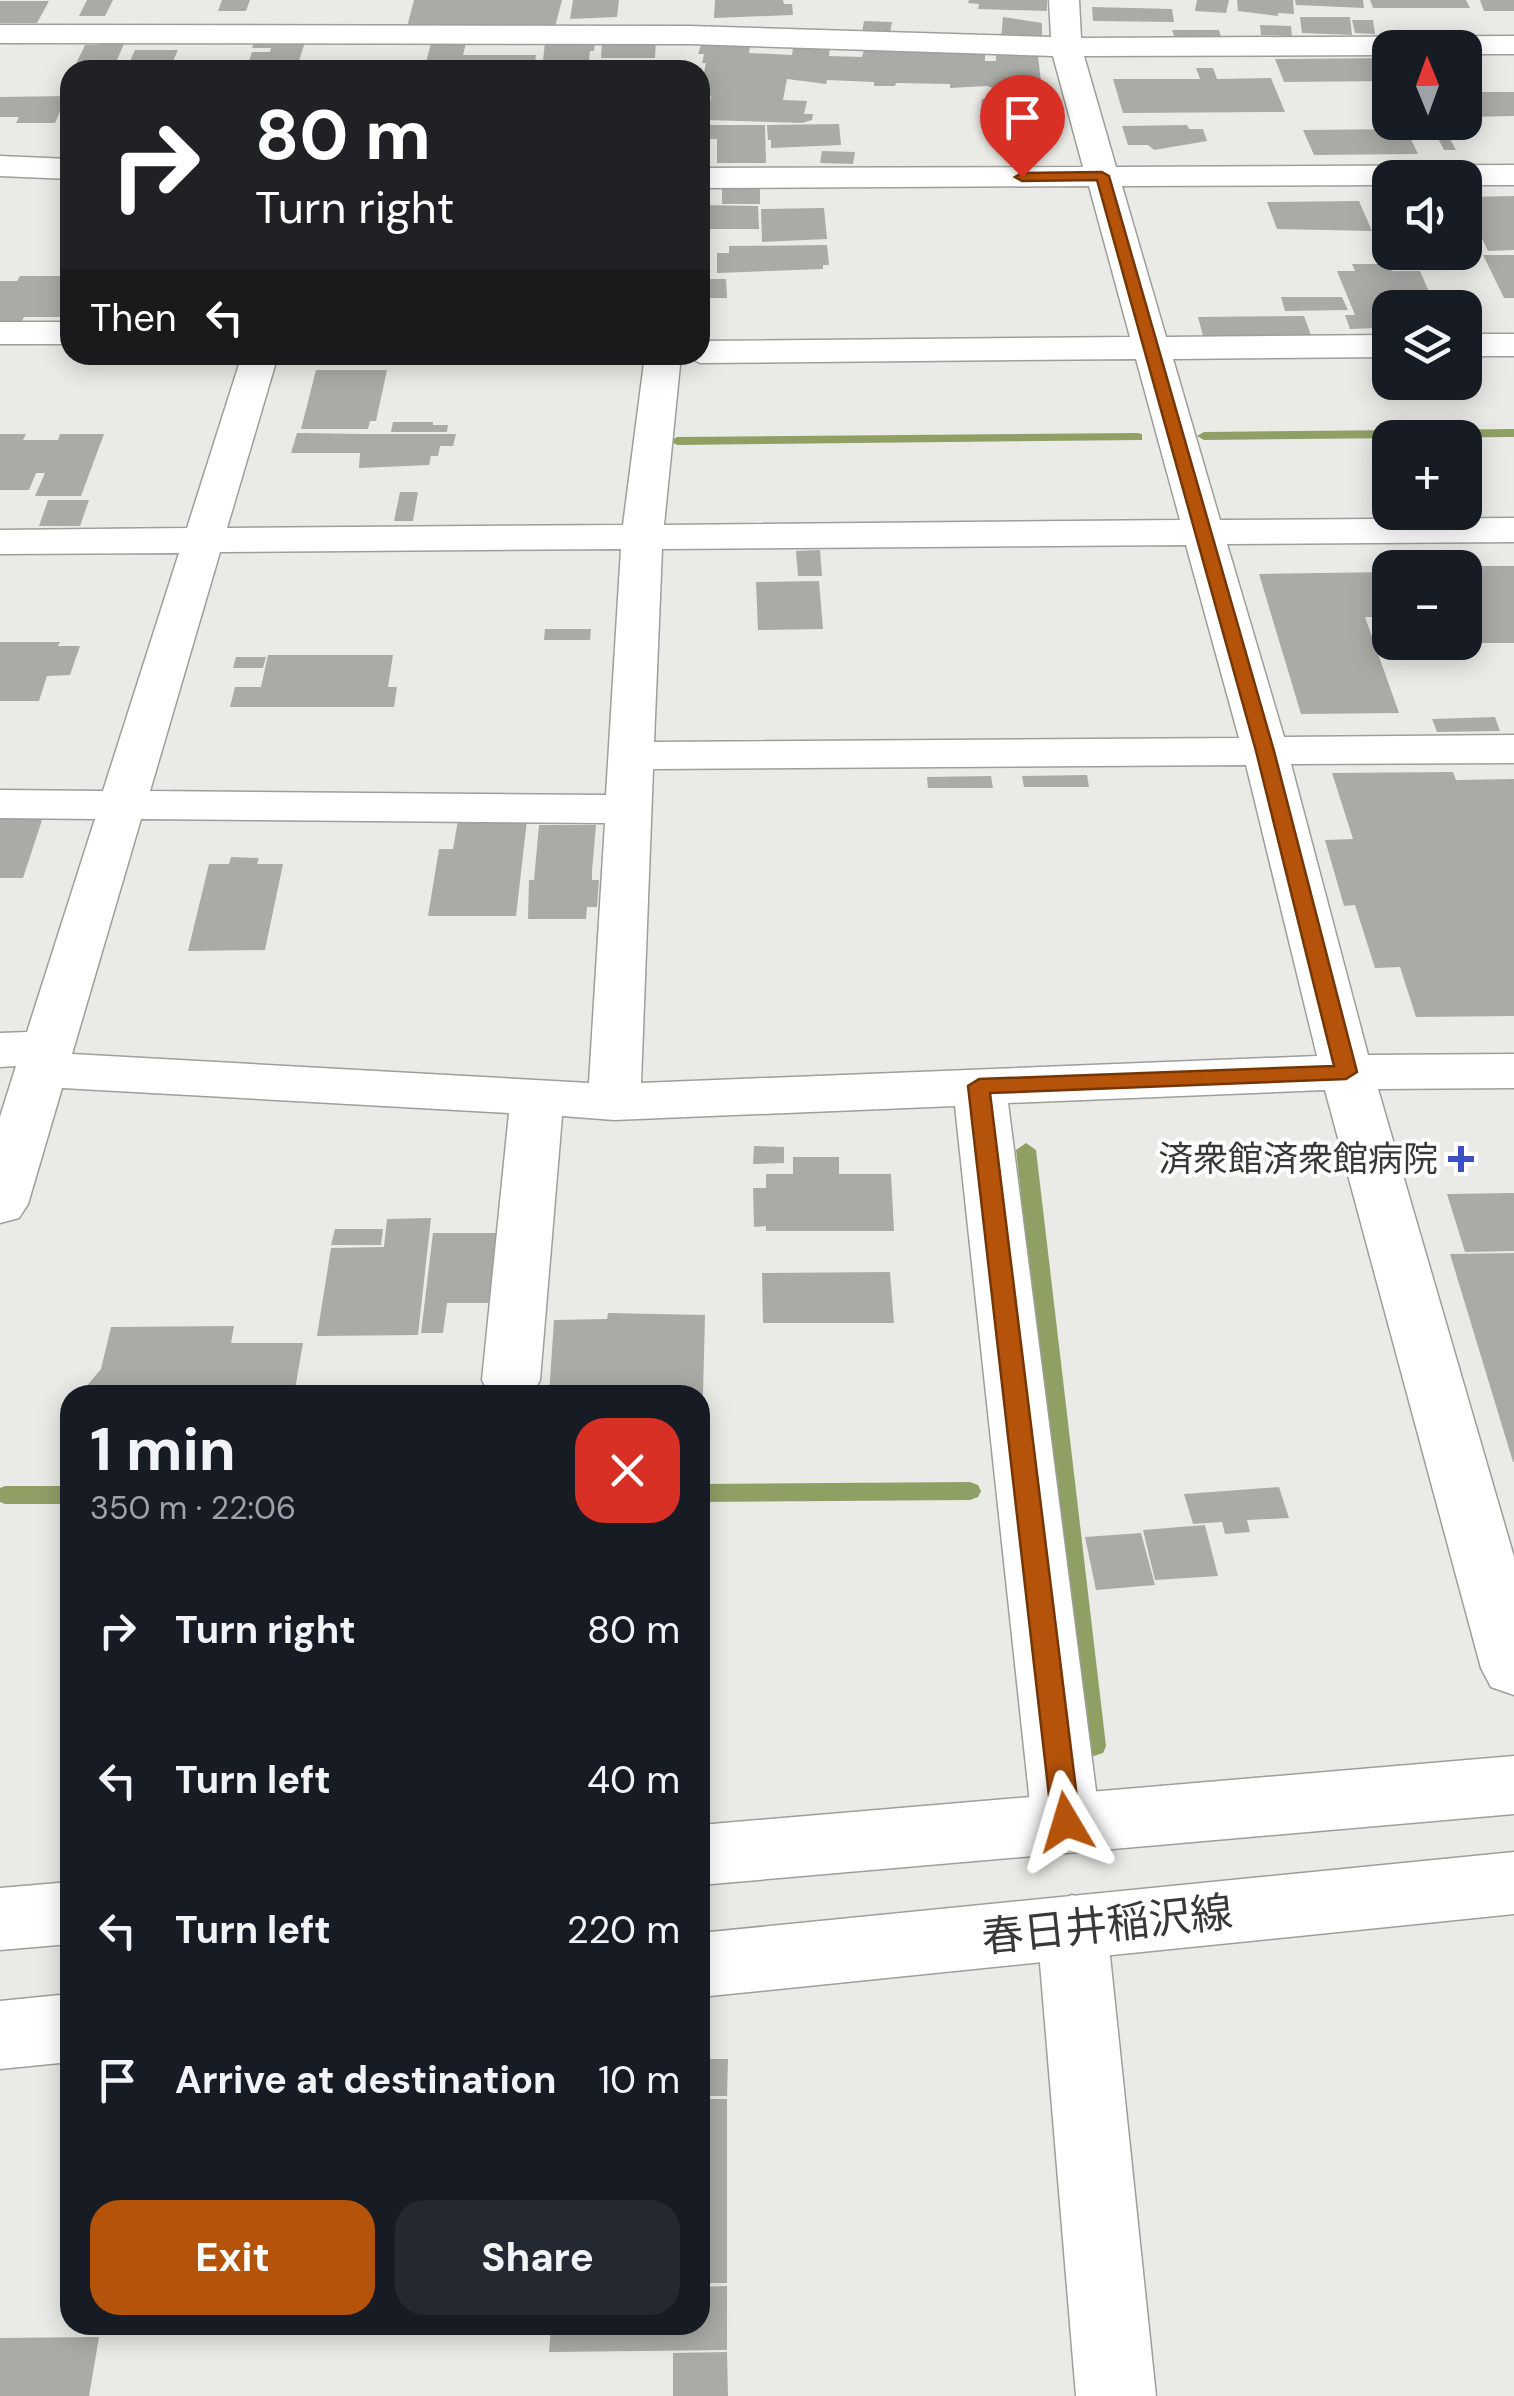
<!DOCTYPE html>
<meta charset="utf-8">
<style>
body{margin:0;font-family:"DM Sans","Noto Sans JP",sans-serif;background:#242831;color:#f1f3f6;height:100vh;display:flex;flex-direction:column;font-size:38px;white-space:nowrap}
*{box-sizing:border-box;margin:0}
p{font-size:32px;color:#9ea1a6}
.icon{flex:none;width:55px;height:55px;fill:none;stroke:currentColor;stroke-width:2;stroke-linecap:round;stroke-linejoin:round}
.map{position:relative;flex:1;overflow:hidden}
.side{position:absolute;left:60px;top:1385px;width:650px;height:950px;display:flex;flex-direction:column;background:#171b24;border-radius:30px;box-shadow:0 5px 25px #0003}
.side>*{flex:none}
.hud{position:absolute;left:60px;top:60px;width:650px;height:305px;border-radius:30px;box-shadow:0 5px 25px #0003;background:#202124;color:#fff;overflow:hidden}
.needle{width:65px;rotate:359deg}
.fabs{position:absolute;left:1372px;top:30px;display:grid;gap:20px}
.fabs a{display:grid;place-items:center;width:110px;height:110px;border-radius:20px;background:#171b24;box-shadow:0 5px 25px #0003;font-size:50px}
.pin{position:absolute;display:grid;place-items:center;width:85px;height:85px;color:#fff;margin:-102px -42px;border-radius:50% 50% 50% 0;rotate:-45deg;box-shadow:0 0 10px #0007}
.pin .icon{rotate:45deg}
.me{position:absolute;width:110px;margin:-55px;rotate:353deg;stroke-linejoin:round;filter:drop-shadow(0 0 8px #0008)}
.turn{display:flex;align-items:center;gap:35px;height:210px;padding:0 30px;font-size:45px}
.turn .icon{width:130px;height:130px;stroke-width:2.5}
.turn b{display:block;font-size:70px;line-height:85px}
.then{display:flex;align-items:center;height:95px;padding:0 30px;background:#0003;gap:20px;font-size:38px}
.round{display:grid;place-items:center;flex:none;width:105px;height:105px;border-radius:30px;background:#242831}
.headline{display:flex;align-items:center;justify-content:space-between;height:170px;padding:0 30px}
h1{font-size:60px;font-weight:700;line-height:75px}
.primary-button{display:flex;gap:20px;margin-top:auto;padding:20px 30px}
.primary-button a{flex:1;height:115px;border-radius:30px;background:#b45309;color:#fff;font-size:40px;font-weight:700;line-height:115px;text-align:center}
.primary-button a+a{background:#242831;color:#f1f3f6}
ul{padding:0;list-style:none}
li{display:flex;align-items:center;gap:30px;height:150px;padding:0 30px}
li div{flex:1}
li b{display:block;font-size:38px}
li em{font-style:normal}
.map>svg:first-child{display:block}
.lines{fill:none;stroke-linecap:round;stroke-linejoin:round}
.stream{fill:#90a065;fill-rule:evenodd}
.building{fill:#aaaba7}
.minor-casing{stroke:#9d9f9a;stroke-width:3}
.major-casing{stroke:#9d9f9a;stroke-width:3}
.minor{fill:#fff;fill-rule:evenodd}
.major{fill:#fff;fill-rule:evenodd}
.route{fill:#b45309;stroke:#753606;stroke-width:2.5}
.poi-dot{fill:#3d50c3;stroke:#fff;stroke-width:4}
.labels{text-anchor:middle;stroke-width:8;stroke-linejoin:round;paint-order:stroke}
.poi-label{font-size:35px;fill:#383836;stroke:#fff;text-anchor:end}
.near-street-label{font-size:42px;fill:#383836;stroke:#fff}
</style>
<div class="map">
<svg width="1514" height="2396" viewBox="0 0 1514 2396">
<rect width="100%" height="100%" fill="#eaebe6"/>
<g class="lines">
<path class="stream" d="M1514,429v8l-310,3 -7,-4 7,-4z
M1137,433l5,1v6l-465,5 -7,-4 7,-4z
M1026,1143l10,7 70,596 -3,7 -9,3 -9,-3 -3,-7 -66,-596z
M970,1482l8,3 3,6 -3,6 -8,3 -270,2v-18z
M5,1486h65v18h-65l-5,-2v-14z"/>
</g>
<path class="building" d="M87,0h26l-8,16h-26z
M222,0h28l-4,11h-28z
M414,0h148l-7,27h-144l-3,-4z
M573,0h46l-2,17 -47,2z
M715,0h68l1,4h8l1,11 -79,3z
M969,0h78v11l-69,-2 1,-5 -11,-1z
M1197,0h32l-3,13 -31,-2z
M1237,0h56l1,14 -16,-1v3l-40,-5z
M1295,0h68l1,8 -68,-3z
M1370,0h96l4,8h-97z
M1480,0h34v11h-30z
M0,1h49l-12,22h-37z
M1092,7l80,2 2,13 -81,-1z
M1003,17l39,6v14l-41,1z
M1300,17h50l2,18 -50,-2z
M1352,20h21l2,14 -20,-1z
M864,21l28,1 -2,10h-28z
M1260,25l31,1 1,10 -31,-1z
M1172,30h47l3,10 -46,1z
M100,39h33l-2,5h-7l-11,25 -40,1 12,-25h13z
M255,39h51l-10,31h-50l6,-18h18l1,-4h-19z
M656,40l-1,18h-54l1,-17z
M545,42h50l-1,9h-4l-1,10h-46z
M431,43h35l-3,12h73l-2,15h-110z
M701,45l49,2 -1,6 43,2 1,-7 37,1 -1,7 33,1 2,-7 121,4v7h11v-6l42,1 3,26h6v35l-47,-2 -7,-2v-4l-12,-1 1,-9 11,1v-12l-6,-2 -37,2v-4l-54,-1 -1,3h-21v-4l-47,-2 -1,4 -39,-5 -4,21 24,1 -3,13h9l-1,6 -10,3 -96,-3 5,-22 -7,-25 2,-10h-4l2,-9h-6z
M135,50h43l-9,20h-43z
M1390,58v23l-106,1 -9,-23z
M1196,68h17l4,11 54,-1 14,34 -162,1 -10,-34h87z
M1465,92h49v24l-49,1z
M67,96l-12,27h-39l3,-6h-19v-20z
M839,124l2,21 -70,3v-8h-3l-1,-15z
M710,125h55l1,38h-49v-24h-7z
M1187,125l2,4h14l4,12 -53,9 -6,-5h-20l-6,-19z
M1406,129l12,25 -104,1 -11,-25z
M1433,129h12l11,21h-12z
M822,151l33,1 -2,12 -33,-1z
M760,187v17h-38v-16z
M1514,196v54l-26,1 -18,-37h-5l14,28h-14v-45z
M1359,201l13,30 -95,-2 -10,-27z
M1374,203h16v28h-4z
M700,205l58,1 1,23h-59z
M824,208l3,31 -65,3 -1,-33z
M827,245l2,20h-6v4l-106,4v-20h12v-7z
M1483,255h31v43h-10z
M1352,264h37l3,7h28l16,37h-46v11h-18l4,9 -26,1 -5,-14h10l-18,-44h18z
M20,276h50v41h-46l-3,6h-21v-42h17z
M700,279h26l1,19h-27z
M1281,297h61l6,13 -63,1z
M1304,316l7,19 -108,1 -5,-19z
M316,370h71l-11,51h-6l-2,8h-67z
M393,422h40v3h15l-1,7h-56z
M297,433l66,1h93l-3,12h-13l-2,10h-7l-2,9 -70,3 1,-15h-69z
M0,434h26l-3,6h35l2,-6h44l-23,62h-46l10,-23h-9l-7,17h-29z
M400,492h18l-5,29h-19z
M48,500h41l-9,26h-41z
M820,550l2,26h-24l-2,-25z
M1465,566h49v77h-49z
M1390,572v61l-7,-16h-18l34,96 -98,1 -42,-140z
M819,581l4,48 -65,1 -2,-48z
M545,629h46l-1,11h-46z
M0,642h60l-2,4h22l-10,29 -23,1 -8,25h-39z
M268,655h125l-5,32h9l-3,20h-164l5,-20h26z
M236,657h30l-3,11h-30z
M1495,717l5,14 -63,1 -5,-13z
M1453,772l3,8 58,-1v237l-98,1 -16,-50 -25,1 -20,-63 -11,1 -19,-66 28,-1 -21,-66z
M1087,775l2,12h-65l-2,-11z
M991,776l2,12h-65l-1,-11z
M0,817h43l-20,61h-23z
M458,820h69l-11,96h-88l11,-67h14z
M539,825h57l-4,46v9h7l-2,27h-10l-1,12h-58l1,-39h5z
M231,857l28,1 -2,6h26l-18,86 -77,1 21,-87h20z
M754,1146l30,1v16l-31,1z
M793,1157h46v17h52l3,57h-128v-5l-12,1 -1,-39h13v-14h27z
M1514,1193v58l-49,1 -18,-58z
M431,1218l-13,117 -101,1 14,-88 53,-1 3,-28z
M335,1229h48l-2,16h-50z
M433,1233h71l-6,70h-51l-4,30h-22z
M1514,1253v209h-1l-63,-208z
M890,1272l4,51h-131l-1,-50z
M608,1313l97,2 -2,80h-154l5,-75 53,-1z
M234,1326l-3,17h72l-9,52h-215l22,-26 10,-42z
M1279,1487l10,31 -42,2 3,12 -25,2 -3,-12 -29,2 -9,-30z
M1205,1525l13,51 -63,4 -12,-50z
M1141,1533l14,52 -59,5 -11,-53z
M700,2059h28l-1,37h-27z
M700,2099h27v184h-27z
M727,2286v64l-178,2 2,-27h149v-38z
M99,2337l-10,59h-89v-58z
M727,2352l1,44h-55v-43z"/>
<g class="lines">
<defs>
<path id="minor" d="M1049,0h30l2,38 433,-2v18h-49v-6h-75v7l-306,1 32,111 398,-2v20h-49v-7h-75v7l-268,1 44,151 224,-2v22l-217,2 47,161 294,-2v24l-287,2 57,193 230,-2v28l-223,1 77,291 146,-1v34l-136,1 136,468v138l-23,-8 -10,-19 -156,-578 -317,13 92,719 -10,21 -24,9 -24,-9 -10,-21 -77,-716 -341,14 -52,-4 -22,264 -8,15h-42l-8,-15 27,-267 -447,-25 -34,116 -9,14 -19,5v-106l16,-51 -16,1v-34l27,-1 68,-213 -95,-1v-28l103,1 76,-238 -179,1v-24l187,-2 55,-173h36l-51,173 396,-3 22,-170h36l-17,170 516,-5 -44,-161 -436,4 -16,-8h16v-14l430,-4 -41,-151 -389,2v-20l383,-1 -30,-111 -364,-12 -689,-1v-18l689,1 362,11zM1186,545l53,193 -585,4 8,-193zM621,549l-15,246 -456,-4 70,-239zM1246,765l71,291 -676,27 12,-314zM141,819l464,4 -16,260 -517,-29z
M0,156l70,3v20l-70,-3z
M0,322h70v22h-70z
M1465,334h49v22h-49z
M1072,1895l25,10 10,22 49,469h-80l-39,-469 10,-22z"/>
<path id="major" d="M1514,1756v58l-814,71v-60z
M1514,1852v62l-814,83v-64z
M70,1882v62l-70,6v-62z
M70,1994v68l-70,7v-68z"/>
</defs>
<use href="#minor" class="minor-casing"/>
<use href="#major" class="major-casing"/>
<use href="#minor" class="minor"/>
<use href="#major" class="major"/>
</g>
<path class="route" d="M1102,172l7,4 165,575 83,321 -11,7 -356,14 90,729 -4,9 -10,3 -10,-3 -4,-9 -84,-736 11,-7 355,-13 -78,-315 -159,-571 -75,1 -7,-4 7,-4z"/>
<path class="poi-dot" d="M1456 1144h10v10h10v10h-10v10h-10v-10h-10v-10h10z"/>
<g class="labels">
<g class="poi-label">
<text x="1438" y="1171">済衆館済衆館病院</text>
</g>
<g class="near-street-label">
<text transform="translate(1107 1924) rotate(-6)" y="15">春日井稲沢線</text>
</g>
</g>
</svg>
<div class="fabs">
<a><svg class="needle" viewBox="-14 -14 28 28"><path d="M0-13l5 13h-10z" fill="#e53935"/><path d="M0 13l5-13h-10z" fill="#9ea1a6"/></svg></a>
<a><svg class="icon" aria-label="sound" viewBox="0 0 24 24"><path d="M4 9h4l5-4v14l-5-4H4zM17 9q2 3 0 6"/></svg></a>
<a><svg class="icon" aria-label="layers" viewBox="0 0 24 24"><path d="M12 4l9 5-9 5-9-5zM3 14l9 5 9-5"/></svg></a>
<a>+</a>
<a>−</a>
</div>
<div class="pin" style="left:1022px;top:177px;background:#d93025"><svg class="icon" aria-label="arrive" viewBox="0 0 24 24"><path d="M6 21V4h12l-3 4 3 4H6"/></svg></div>
<svg class="me" style="left:1066px;top:1822px" viewBox="-20 -20 40 40"><path d="M0-17L14 15 0 8-14 15z" fill="#b45309" stroke="#fff" stroke-width="4"/></svg>
<div class="hud">
<div class="turn"><svg class="icon" aria-label="right" viewBox="0 0 24 24"><path d="M7 20v-9h11M14 6l5 5-5 5"/></svg><div><b>80 m</b>Turn right</div></div>
<div class="then">Then<svg class="icon" aria-label="left" viewBox="0 0 24 24"><path d="M17 20v-9H6M10 6l-5 5 5 5"/></svg></div>
</div>
<section class="side">
<div class="headline"><div><h1>1 min</h1><p>350 m · 22:06</p></div><a class="round" style="background:#d93025;color:#fff"><svg class="icon" aria-label="close" viewBox="0 0 24 24"><path d="M6 6l12 12M18 6L6 18"/></svg></a></div>
<ul>
<li><svg class="icon" aria-label="right" viewBox="0 0 24 24"><path d="M7 20v-9h11M14 6l5 5-5 5"/></svg><div><b>Turn right</b></div><em>80 m</em></li>
<li><svg class="icon" aria-label="left" viewBox="0 0 24 24"><path d="M17 20v-9H6M10 6l-5 5 5 5"/></svg><div><b>Turn left</b></div><em>40 m</em></li>
<li><svg class="icon" aria-label="left" viewBox="0 0 24 24"><path d="M17 20v-9H6M10 6l-5 5 5 5"/></svg><div><b>Turn left</b></div><em>220 m</em></li>
<li><svg class="icon" aria-label="arrive" viewBox="0 0 24 24"><path d="M6 21V4h12l-3 4 3 4H6"/></svg><div><b>Arrive at destination</b></div><em>10 m</em></li>
</ul>
<div class="primary-button"><a>Exit</a><a>Share</a></div>
</section>
</div>
